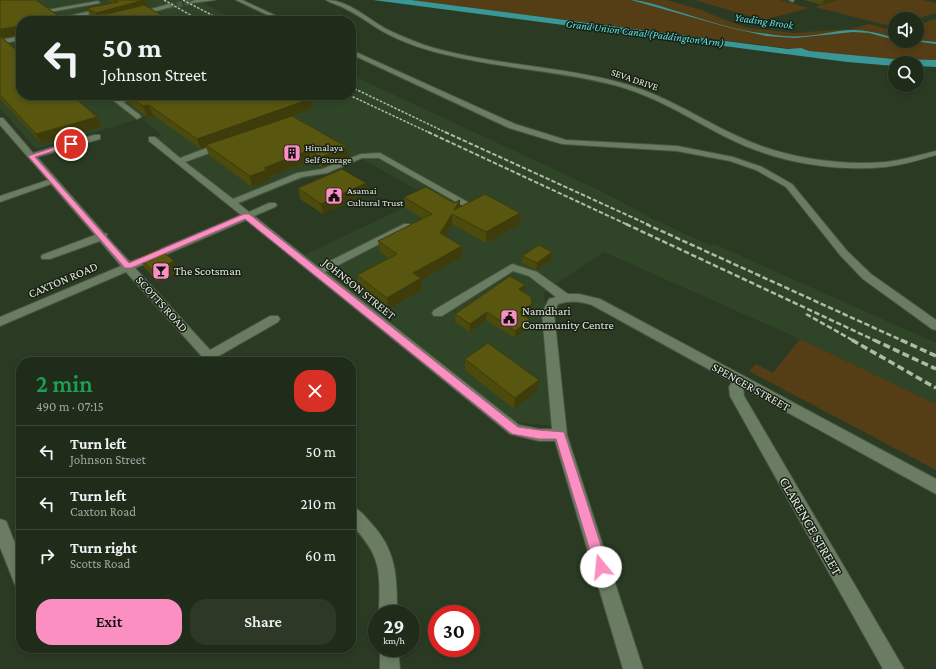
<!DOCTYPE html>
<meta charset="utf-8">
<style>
body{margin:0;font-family:"Crimson Pro",serif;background:#2d3827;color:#f1f3f6;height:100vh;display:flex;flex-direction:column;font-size:15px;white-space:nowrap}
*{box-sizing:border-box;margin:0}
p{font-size:13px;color:#a2a7a2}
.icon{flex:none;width:22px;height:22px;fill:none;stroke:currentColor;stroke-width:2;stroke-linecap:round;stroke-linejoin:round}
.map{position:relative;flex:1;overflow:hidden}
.drawer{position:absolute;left:16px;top:357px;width:340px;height:296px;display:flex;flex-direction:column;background:#202c1a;border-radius:16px;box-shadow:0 2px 6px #0003,0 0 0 1px #3d4839}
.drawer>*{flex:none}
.hud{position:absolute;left:16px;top:16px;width:340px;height:84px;border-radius:16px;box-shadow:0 2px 6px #0003,0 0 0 1px #3d4839;background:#202c1a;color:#f1f3f6;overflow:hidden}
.tools{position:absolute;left:888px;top:12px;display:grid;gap:8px}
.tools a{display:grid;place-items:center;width:36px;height:36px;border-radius:50%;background:#202c1a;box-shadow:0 2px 6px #0003,0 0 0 1px #3d4839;font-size:20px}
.speed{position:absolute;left:368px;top:605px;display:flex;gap:8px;font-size:20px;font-weight:700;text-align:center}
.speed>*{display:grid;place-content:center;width:52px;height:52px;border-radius:50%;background:#202c1a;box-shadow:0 2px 6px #0003,0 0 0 1px #3d4839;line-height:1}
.speed small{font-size:10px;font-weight:400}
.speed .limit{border:6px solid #d22;background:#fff;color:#111}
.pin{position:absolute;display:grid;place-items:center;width:34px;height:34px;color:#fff;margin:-17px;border:2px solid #fff;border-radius:50%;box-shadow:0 1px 4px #0007}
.me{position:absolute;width:44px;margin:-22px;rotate:343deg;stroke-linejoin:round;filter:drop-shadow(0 0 3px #0008)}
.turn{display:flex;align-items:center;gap:14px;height:84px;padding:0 20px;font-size:18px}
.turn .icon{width:52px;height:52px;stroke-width:2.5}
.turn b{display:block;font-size:28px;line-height:34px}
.round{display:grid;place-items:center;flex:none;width:42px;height:42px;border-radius:16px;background:#2d3827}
.headline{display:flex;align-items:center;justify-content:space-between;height:68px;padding:0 20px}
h1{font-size:24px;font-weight:600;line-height:30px;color:#1e9e55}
.primary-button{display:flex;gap:8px;margin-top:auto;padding:8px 20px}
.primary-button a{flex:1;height:46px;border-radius:16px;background:#fc8fc2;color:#111;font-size:16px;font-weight:600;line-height:46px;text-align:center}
.primary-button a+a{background:#2d3827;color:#f1f3f6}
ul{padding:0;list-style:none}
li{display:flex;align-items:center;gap:12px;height:52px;padding:0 20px;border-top:1px solid #3d4839}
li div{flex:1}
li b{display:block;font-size:15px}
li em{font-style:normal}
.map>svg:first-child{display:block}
.built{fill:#304527}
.green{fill:#553e15}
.water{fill:#399797}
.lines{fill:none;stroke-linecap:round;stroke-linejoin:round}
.stream{fill:#399797;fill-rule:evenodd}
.minor-tunnel{stroke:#46553f;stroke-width:5.5;stroke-dasharray:5.5 2.5;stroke-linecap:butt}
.minor-casing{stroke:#485641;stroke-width:2}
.minor{fill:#6a7d62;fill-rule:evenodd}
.rail-far3{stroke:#afbbaa;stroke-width:1.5;stroke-dasharray:2.5 1.5;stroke-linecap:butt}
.rail-far2{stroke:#afbbaa;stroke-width:2;stroke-dasharray:4.5 2;stroke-linecap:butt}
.rail-far1{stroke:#afbbaa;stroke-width:2.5;stroke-dasharray:5.5 2.5;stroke-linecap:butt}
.rail{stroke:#afbbaa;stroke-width:3.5;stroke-dasharray:7 3.5;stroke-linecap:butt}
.wall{fill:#4c4a0d}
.shaded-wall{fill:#3e3c0a}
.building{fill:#58560f;stroke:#3e3c0a}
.route{fill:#fc8fc2;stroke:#a45d7e}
.labels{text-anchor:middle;stroke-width:3;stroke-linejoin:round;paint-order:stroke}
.far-street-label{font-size:10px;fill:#e0eadb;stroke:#182015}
.far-poi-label{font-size:10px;fill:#e0eadb;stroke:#182015;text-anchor:start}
.far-water-label{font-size:11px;font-style:italic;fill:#5de5e4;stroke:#182015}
.poi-label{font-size:12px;fill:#e0eadb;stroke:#182015;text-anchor:start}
.street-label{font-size:12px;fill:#e0eadb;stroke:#182015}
.near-street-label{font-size:14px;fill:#e0eadb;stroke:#182015}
</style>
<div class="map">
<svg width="936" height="669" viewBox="0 0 936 669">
<rect width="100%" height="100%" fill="#2b3b23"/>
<path class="built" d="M0,0h197l-6,1 3,2h9l34,18h-126l53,-12 -2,-2 -69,14h-72v15l-21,4z
M21,40v55h201l-186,54 -36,-41v-64z
M351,75l254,118 48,26 58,27 3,-2 222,99v61l-136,-65 -196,-87 -60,40 10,134 -39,-4 -212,-166 125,-60 -66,-37 -41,16 -25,6 -57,24 -85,-67 8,-3 -20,-16 83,-24h126z"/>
<path class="green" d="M410,0h256l36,10 23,10 20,7 47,6 60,-4 17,-5 26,7v10h22v-16l19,-6v41l-12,1 -77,-5z
M695,0h85l29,8 -46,12z
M839,0h83l14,3v10l-19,6h-22v8h-1l-79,-20z
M800,339l136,65v66l-187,-99 7,-7 17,9z"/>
<path class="water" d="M373,0h38l377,49 13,-1 8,3 84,8 43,1v7l-19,-1v-3h-22v3l-48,-4z"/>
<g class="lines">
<path class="stream" d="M631,0c12,0 32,7 45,11 30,9 60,20 92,23 12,2 24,3 36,2 17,-1 33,-6 49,-6 14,0 28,4 42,8v2l-26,-7 -16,-1 -58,6 -29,-2 -39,-9z
M917,40l19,2v2l-22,-3z"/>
<path class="minor-tunnel" d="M169,6l23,-4"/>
<defs>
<path id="minor" d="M215,0l-23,3 -2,-1 5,-2z
M236,0h6l45,21h-7z
M326,0c22,0 41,18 60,29 12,6 25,11 38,16 63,20 130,20 194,37 43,11 77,34 117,53 45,22 100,31 151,27 17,-2 33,-7 50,-11v4c-17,5 -33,10 -51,12 -52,5 -110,-5 -157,-29 -38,-19 -72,-42 -114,-53 -53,-14 -109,-16 -162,-29 -24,-5 -49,-13 -70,-25 -12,-7 -23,-16 -36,-22 -6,-4 -14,-5 -20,-9z
M789,0h5v1l-2,1z
M98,1l2,2 -50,9 -3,-2z
M169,4l3,2 -1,1 -34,9 -3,-2z
M104,8l3,2 -1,1 -39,8 -3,-2z
M21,36v4l-21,4v-4z
M351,50l164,74 51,16 111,6 56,11 29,10 30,17 55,67 24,23 65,46v10l-4,-1 -69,-50 -23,-24 -54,-68 -30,-17 -26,-9 -53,-10 -115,-7 -53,-16 -158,-74z
M133,95h11l-21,7 17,13 1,2 -4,2 -23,-18z
M0,118h3l30,35 61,-18h6v4l-63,18 67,76 3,1v3l23,25 111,-47 -92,-74v-4h6l25,21 40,-15h6v4l-41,15 48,37 64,-26 25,-4 39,-15 19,-1 93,52 -5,3 -3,-1 -86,-49h-17l-35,15 -25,4 -64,26 11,9 20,-9h6l2,2 -2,2 -21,9 64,51 86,-43h6l2,2 -2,2 -85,44 194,153 20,4h13l-10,-116 7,-14 7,-2 -27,-21 -16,-5 -71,45h-8l-2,-3 2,-3 78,-46 25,8 31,22h11l21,5 336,180v15l-193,-106 1,8 160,273h-21l-153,-273 -1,-9 3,-5 -140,-77c-12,-4 -22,-5 -34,-1l-4,9 13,122 76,234h-20l-68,-228h-16l-29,-7 -264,-214 -111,48 75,82 60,-34h8l2,3 -2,3 -61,35 3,5h-13l-81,-90 -126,54v-9l121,-51 -21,-25 -50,18h-8l-1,-2 1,-2 53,-20 -44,-51 -51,18v-6l48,-16 -48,-55z
M351,506c8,3 13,9 19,16 27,28 27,55 27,92h-18c1,-44 3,-57 -28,-90z
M0,519l6,2 15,37v30l-6,-3 -15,-38z
M380,648h18l2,21h-20z"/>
</defs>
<use href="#minor" class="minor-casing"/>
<use href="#minor" class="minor"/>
<path class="rail-far3" d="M164,0l37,21
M183,0l40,21
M351,87l96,46
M349,95l81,38"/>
<path class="rail-far2" d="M428,132l200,93
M445,132l204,93"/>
<path class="rail-far1" d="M626,224l250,117
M646,224l257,117
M806,314l48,27"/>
<path class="rail" d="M852,340l84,48
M874,340l62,29
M901,340l35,16"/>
</g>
<path class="wall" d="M0,0l21,21v14l-18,3 99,89 -60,17 -42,-45z
M107,0h39l2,7h-1l25,14h-71l-1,-1 -1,1 -9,-5 -3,-8 25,-5z
M804,0h34l-16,5z
M119,95h185l8,14 -19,7 56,41 -27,10 -11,-7 -42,17 1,3 -18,7 -43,-32 -3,-8 -5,2 -48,-34 -6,2 -19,-15 -2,-6 -4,1z
M298,188l69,6 -44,20 -23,-15z
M404,197l50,6 6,-3v7l60,17 -34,19 -34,-19 -7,12 17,10v11l-41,23 1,10 -34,19 -30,-23 -1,-11 31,-17 -8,-6 -2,-11 45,-22 -18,-12z
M522,256l30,4 -16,10 -14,-7z
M139,257l39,15 -20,10 -13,-14z
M524,292l8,12 -1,8 -6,4 5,4v7l-15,11 -29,-18 -16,12 -15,-10v-8z
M465,359l74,21 -2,11 -23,18 -49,-39z"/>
<path class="shaded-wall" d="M146,0l2,7 -8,2 -35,10 -7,-5 2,6 -1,1 -3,-8 40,-11z
M824,0h14l-16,5z
M21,26v9l-21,3v-9z
M121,95h4l1,1 -4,1z
M310,99l2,10 -104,38 -2,-2v2l-5,2 -4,-10z
M149,105l4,10 -6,2 -4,-11z
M97,117l5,10 -60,17 -6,-10z
M347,147l2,10 -27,10 -1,-10z
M309,150l2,10 -42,17 1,3 -18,7 -2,-11 14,-8z
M366,183l1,11 -44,20 -2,-10z
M460,200v11l-6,-1z
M520,213v11l-34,19v-11z
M452,214v10l-11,20 -1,-11z
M462,246v11l-41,23 1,10 -34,19 -1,-11 26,-25z
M552,252v8l-16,10 1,-7z
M174,261l4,11 -20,10 -5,-11z
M525,285l-1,8 -5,-4z
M532,304l-1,8 -12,8 1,-8z
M487,312l-1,8 -16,12v-8z
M530,320v7l-15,11v-7z
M539,380l-2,11 -23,18 1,-11z"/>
<path class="building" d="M0,0h36l30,21h-45v5l-21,3z
M114,0h31l-9,2h1l-41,11 -9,-5 31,-6z
M144,5l28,16h-63l-11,-7h9z
M0,36l21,18v41h51l25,22 -61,17 -36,-39z
M128,95h176l6,4 -113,40 -48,-34 -6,1z
M292,116l55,31 -26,10 -12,-7 -45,18 3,2 -17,6 -44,-31z
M342,169l24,14 -45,21 -23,-16z
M426,187l28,16 6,-3 -6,10 31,-16 35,19 -34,19 -34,-18 -12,19 22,13 -49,27 8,5 -34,20 -30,-23 40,-21 -19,-13 54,-27 -28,-17z
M539,245l13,7 -15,11 -15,-7z
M160,249l14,12 -21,10 -14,-14z
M510,276l15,9 -6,4 12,8 1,7 -12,8 10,8 -15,11 -28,-19 -17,12 -15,-10z
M488,343l51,37 -24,18 -50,-39z"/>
<path class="route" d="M68,143l6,1 -39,13 94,106 115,-49h5l269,213 21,3 25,2 44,135 -2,4 -5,2 -4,-2 -2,-4 -39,-128h-17l-27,-5 -267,-215 -114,49h-6l-97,-112z"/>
<defs>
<symbol id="building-square" viewBox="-11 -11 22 22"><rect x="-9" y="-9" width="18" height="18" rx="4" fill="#fc8fc2" stroke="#182015"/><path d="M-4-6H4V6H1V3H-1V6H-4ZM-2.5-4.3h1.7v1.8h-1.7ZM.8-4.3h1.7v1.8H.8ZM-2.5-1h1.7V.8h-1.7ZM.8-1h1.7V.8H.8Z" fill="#111"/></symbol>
<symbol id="civic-square" viewBox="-11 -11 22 22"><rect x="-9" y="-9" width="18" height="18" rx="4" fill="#fc8fc2" stroke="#182015"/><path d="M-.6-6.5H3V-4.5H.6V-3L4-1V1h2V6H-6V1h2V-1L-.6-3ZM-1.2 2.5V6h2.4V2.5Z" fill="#111"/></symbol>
<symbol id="bar-square" viewBox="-11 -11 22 22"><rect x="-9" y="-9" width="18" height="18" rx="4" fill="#fc8fc2" stroke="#182015"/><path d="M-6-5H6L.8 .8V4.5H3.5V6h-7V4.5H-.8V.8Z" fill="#111"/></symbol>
</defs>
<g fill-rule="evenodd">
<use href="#building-square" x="282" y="143" width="20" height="20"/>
<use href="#civic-square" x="324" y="186" width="20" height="20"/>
<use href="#bar-square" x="151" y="261" width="20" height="20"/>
<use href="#civic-square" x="499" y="308" width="20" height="20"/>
</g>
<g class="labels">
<g class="far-street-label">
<text transform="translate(635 79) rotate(19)" y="4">SEVA DRIVE</text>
</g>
<g class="far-poi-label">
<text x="305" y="151">Himalaya<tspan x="305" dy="12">Self Storage</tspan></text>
<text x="347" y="194">Asamai<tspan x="347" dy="12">Cultural Trust</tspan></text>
</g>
<g class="far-water-label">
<text transform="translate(764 21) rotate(8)" y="4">Yeading Brook</text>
<text transform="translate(645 33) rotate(7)" y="4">Grand Union Canal (Paddington Arm)</text>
</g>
<g class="poi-label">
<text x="174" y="275">The Scotsman</text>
<text x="522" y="315">Namdhari<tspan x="522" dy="14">Community Centre</tspan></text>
</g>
<g class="street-label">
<text transform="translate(63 280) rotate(-23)" y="4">CAXTON ROAD</text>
<text transform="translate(359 289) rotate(39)" y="4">JOHNSON STREET</text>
<text transform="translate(162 304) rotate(48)" y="4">SCOTTS ROAD</text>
<text transform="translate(751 387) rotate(29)" y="4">SPENCER STREET</text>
</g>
<g class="near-street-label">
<text transform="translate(811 526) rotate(60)" y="5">CLARENCE STREET</text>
</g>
</g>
</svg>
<div class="tools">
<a><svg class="icon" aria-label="sound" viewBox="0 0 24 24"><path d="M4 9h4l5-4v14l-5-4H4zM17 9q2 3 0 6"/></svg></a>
<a><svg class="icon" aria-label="search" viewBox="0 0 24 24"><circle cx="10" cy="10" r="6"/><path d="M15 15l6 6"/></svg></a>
</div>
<div class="speed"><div>29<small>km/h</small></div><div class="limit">30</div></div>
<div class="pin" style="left:71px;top:144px;background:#d93025"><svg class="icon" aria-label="arrive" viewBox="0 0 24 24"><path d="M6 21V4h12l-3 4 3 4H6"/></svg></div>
<svg class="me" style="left:601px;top:567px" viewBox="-20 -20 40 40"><circle r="19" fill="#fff"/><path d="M0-13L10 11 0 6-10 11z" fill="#fc8fc2"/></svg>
<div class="hud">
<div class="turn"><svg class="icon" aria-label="left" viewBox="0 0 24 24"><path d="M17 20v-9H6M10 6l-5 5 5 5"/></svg><div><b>50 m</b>Johnson Street</div></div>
</div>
<section class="drawer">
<div class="headline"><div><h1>2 min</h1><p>490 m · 07:15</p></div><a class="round" style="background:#d93025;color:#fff"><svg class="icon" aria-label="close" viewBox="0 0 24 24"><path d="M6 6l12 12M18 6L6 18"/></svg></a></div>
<ul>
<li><svg class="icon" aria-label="left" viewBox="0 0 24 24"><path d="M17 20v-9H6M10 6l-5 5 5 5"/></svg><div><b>Turn left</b><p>Johnson Street</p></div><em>50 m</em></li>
<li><svg class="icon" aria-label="left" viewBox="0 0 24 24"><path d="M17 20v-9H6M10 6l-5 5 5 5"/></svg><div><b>Turn left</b><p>Caxton Road</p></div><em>210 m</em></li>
<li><svg class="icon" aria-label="right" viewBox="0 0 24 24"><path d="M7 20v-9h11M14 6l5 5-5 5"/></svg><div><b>Turn right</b><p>Scotts Road</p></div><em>60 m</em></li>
</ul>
<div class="primary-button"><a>Exit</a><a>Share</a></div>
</section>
</div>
